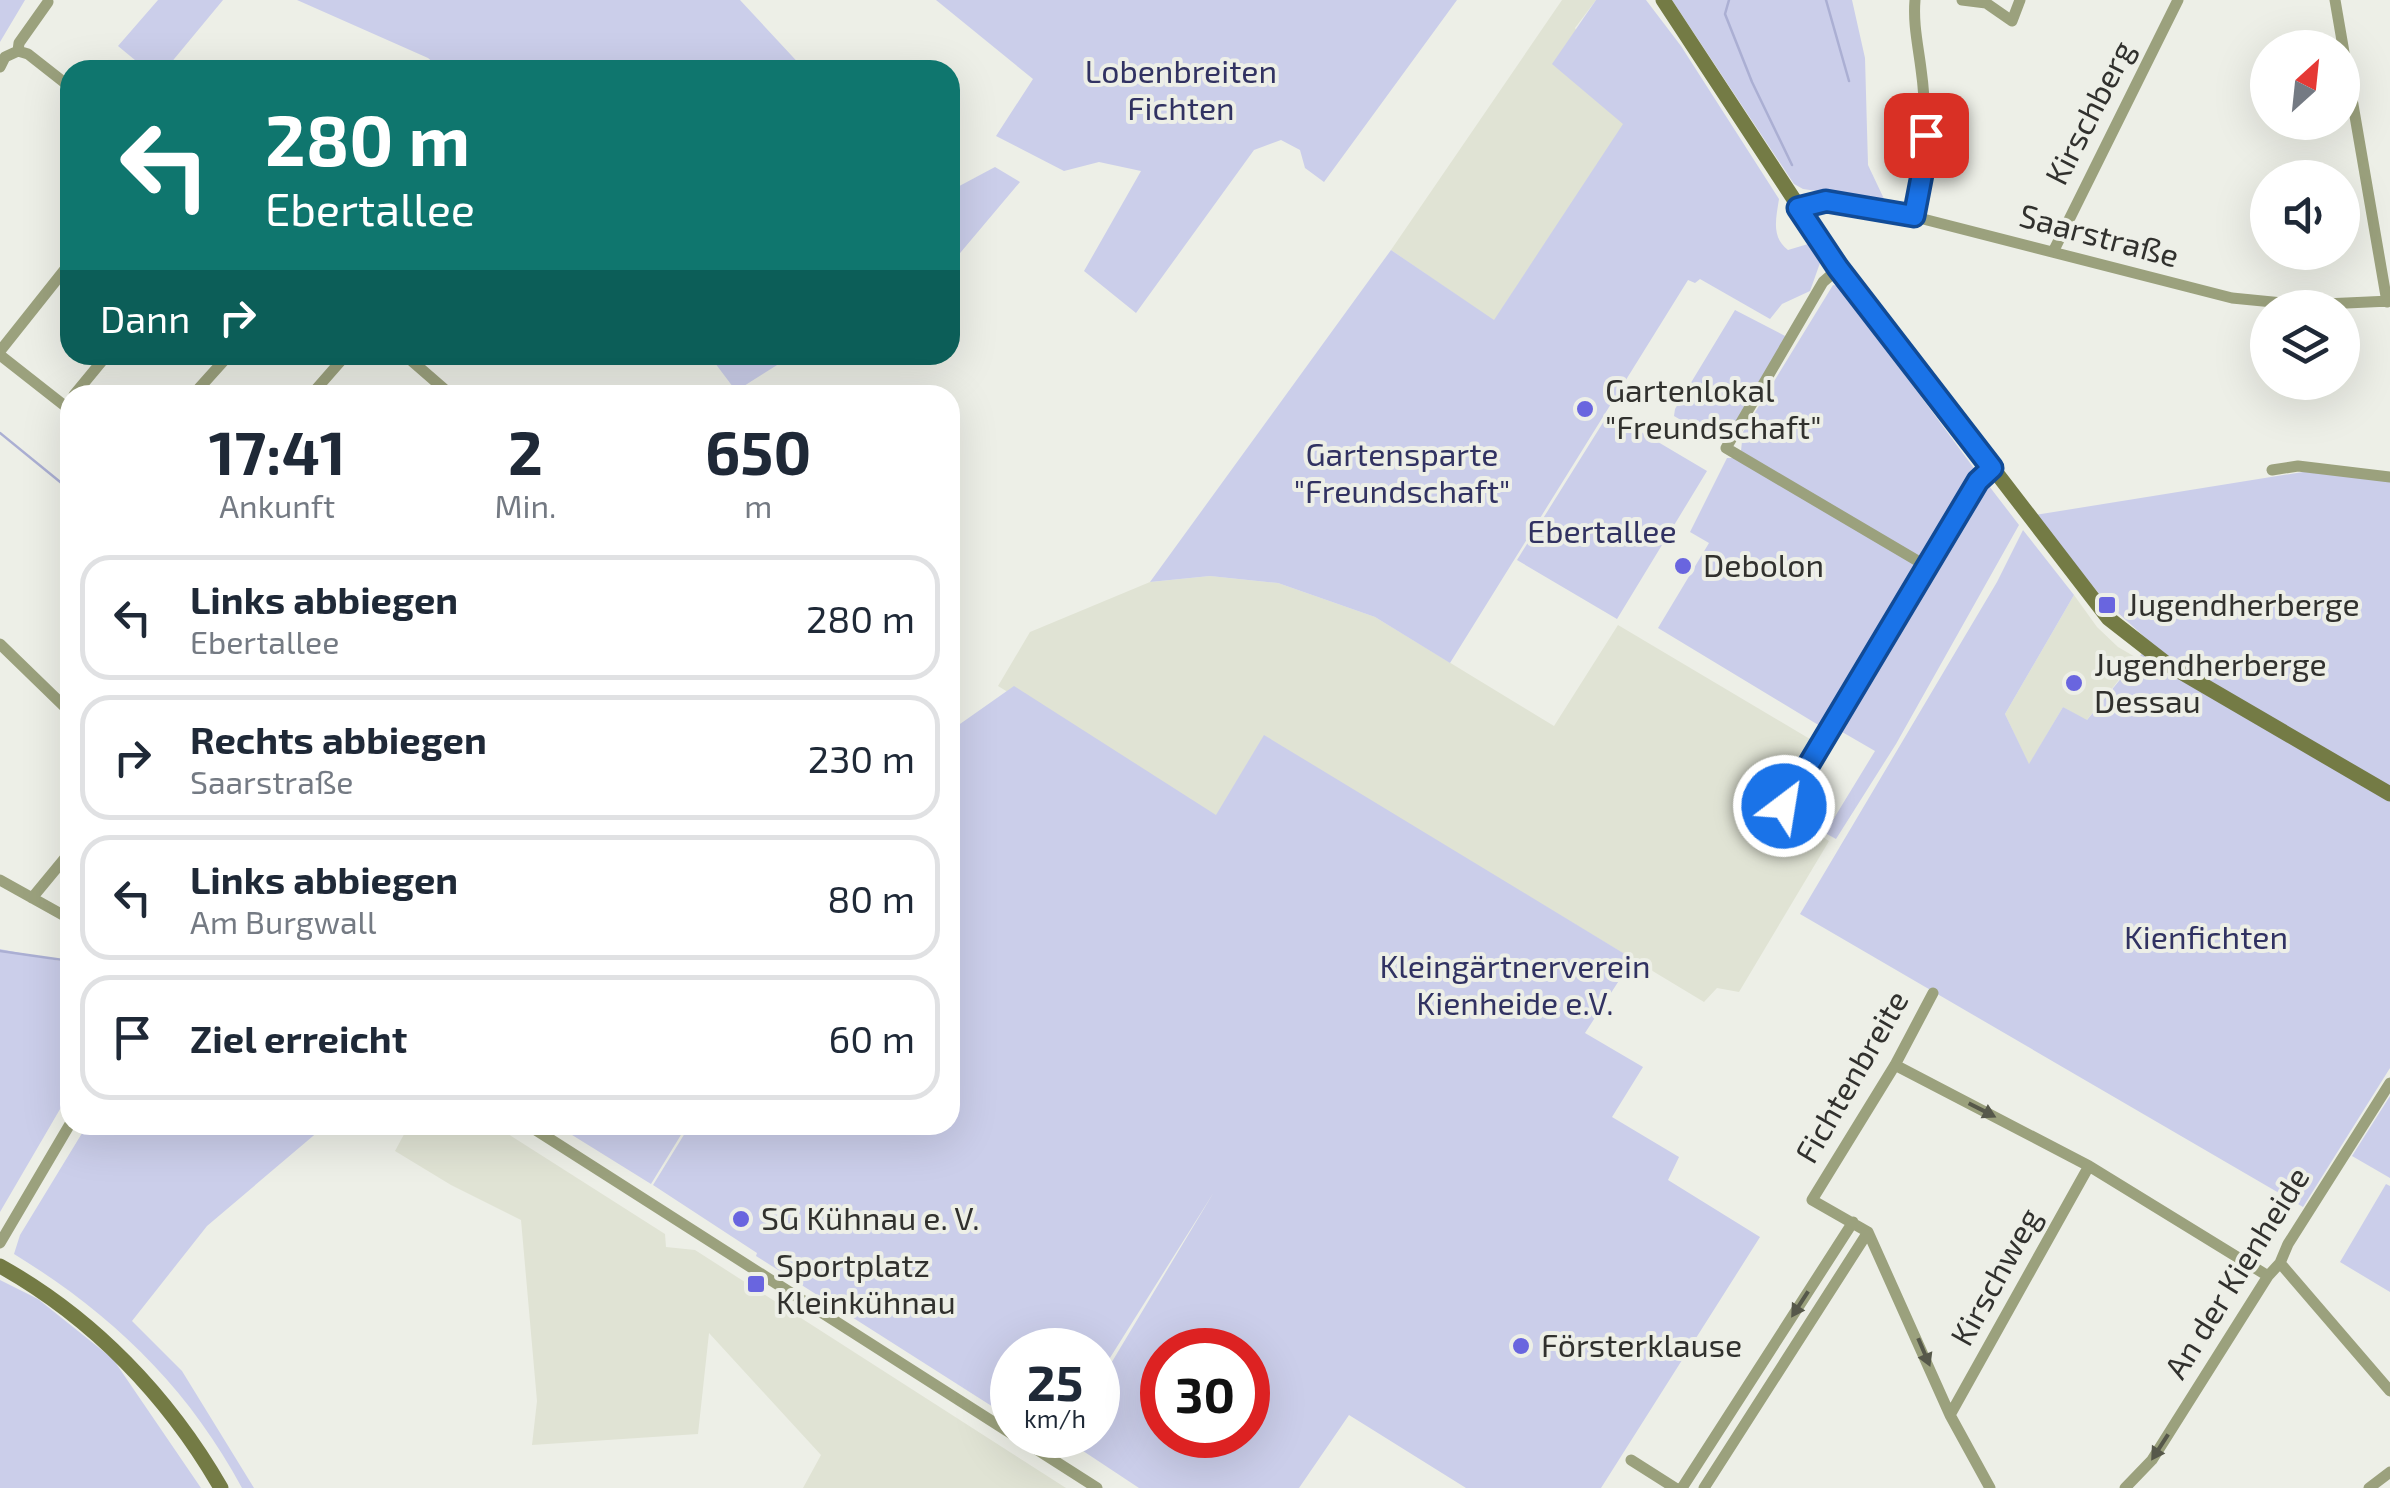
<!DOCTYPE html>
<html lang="de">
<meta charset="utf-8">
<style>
body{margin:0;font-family:"Exo 2",sans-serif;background:#f6f6f7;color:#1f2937;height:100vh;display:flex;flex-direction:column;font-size:38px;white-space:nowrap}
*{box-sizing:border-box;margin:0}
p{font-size:32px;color:#747a83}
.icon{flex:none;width:55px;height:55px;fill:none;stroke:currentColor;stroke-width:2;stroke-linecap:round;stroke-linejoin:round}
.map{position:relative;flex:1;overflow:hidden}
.side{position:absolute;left:60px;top:385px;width:900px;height:750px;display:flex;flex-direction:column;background:#fff;border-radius:30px;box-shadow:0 10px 40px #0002}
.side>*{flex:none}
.hud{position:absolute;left:60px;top:60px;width:900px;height:305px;border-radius:30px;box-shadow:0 10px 40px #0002;background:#0f766e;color:#fff;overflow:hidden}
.needle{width:65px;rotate:27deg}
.fabs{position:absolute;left:2250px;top:30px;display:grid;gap:20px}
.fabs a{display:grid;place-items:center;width:110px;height:110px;border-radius:50%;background:#fff;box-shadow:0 10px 40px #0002;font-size:50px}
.speed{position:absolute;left:990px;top:1328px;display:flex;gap:20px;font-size:50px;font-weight:700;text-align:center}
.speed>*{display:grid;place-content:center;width:130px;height:130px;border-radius:50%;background:#fff;box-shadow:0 10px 40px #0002;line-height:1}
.speed small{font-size:25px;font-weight:400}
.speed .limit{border:15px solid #d22;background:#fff;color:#111}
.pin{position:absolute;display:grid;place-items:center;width:85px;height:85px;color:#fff;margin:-42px;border-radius:20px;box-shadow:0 5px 15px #0006}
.me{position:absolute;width:110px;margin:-55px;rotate:31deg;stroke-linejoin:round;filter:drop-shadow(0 0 8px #0008)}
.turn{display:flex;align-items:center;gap:35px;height:210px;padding:0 40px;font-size:45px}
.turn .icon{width:130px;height:130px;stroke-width:2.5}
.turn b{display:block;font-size:70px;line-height:85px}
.then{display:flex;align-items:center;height:95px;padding:0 40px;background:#0003;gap:20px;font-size:38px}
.eta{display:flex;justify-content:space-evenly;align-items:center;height:170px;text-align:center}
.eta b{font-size:60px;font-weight:700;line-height:70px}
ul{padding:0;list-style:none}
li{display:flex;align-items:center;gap:30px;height:125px;margin:0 20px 15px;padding:0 20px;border:5px solid #e0e1e3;border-radius:30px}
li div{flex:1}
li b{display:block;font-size:38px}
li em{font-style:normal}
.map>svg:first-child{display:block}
.built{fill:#e0e3d4}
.green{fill:#cbceea;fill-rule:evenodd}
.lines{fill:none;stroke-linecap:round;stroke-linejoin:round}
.stream{stroke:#abafd3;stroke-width:2.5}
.street{stroke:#9ba17d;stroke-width:11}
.secondary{stroke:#747b45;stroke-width:15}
.oneway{fill:#56584a}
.route-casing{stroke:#114b97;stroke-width:25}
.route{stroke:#1a73e8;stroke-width:18}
.poi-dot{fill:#6965df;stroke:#edefe7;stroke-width:4}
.labels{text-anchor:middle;stroke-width:8;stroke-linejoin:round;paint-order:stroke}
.park-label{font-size:32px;fill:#313262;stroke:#edefe7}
.street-label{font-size:32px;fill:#31312e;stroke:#edefe7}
.poi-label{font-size:32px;fill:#31312e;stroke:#edefe7;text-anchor:start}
</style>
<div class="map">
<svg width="2390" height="1488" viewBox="0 0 2390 1488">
<rect width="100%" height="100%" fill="#edefe7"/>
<path class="built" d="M1562,0h34l-21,28 49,96 -130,197 -103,-71z
M1210,576l68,7 97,34 179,109 64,-101 197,117 -39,66 53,33 -90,151 -22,-4 -13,14 -428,-258 -49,82 -229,-140 32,-54 120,-50z
M2074,595l23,32 21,20 19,11 -11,18h-4l-36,45 -23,-14 -34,58 -24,-51z
M409,1125h85l171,109 1,13 29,3 371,238h-263l18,-33 -112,-122 -11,101 -166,11 5,-44 -16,-181 -70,-35 -56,-34z"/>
<path class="green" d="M0,0h25l-25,42z
M158,0h65l-58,70h-18l-29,-24z
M297,0h443l65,70h-363l-14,-12z
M936,0h521l-133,182 -19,-14 -5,-18 -19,-10 -27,10 -118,163 -52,-42 57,-100 -42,-9 -35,9 -68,-35 37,-57z
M1596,0h50l35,46 98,153c-3,20 -8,38 9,51l20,-6 12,19 -10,28 -28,13 -12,15 -70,-40 -5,4 -7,-3 -238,383 -75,-46 -97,-34 -68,-7 -60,6 241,-332 103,70 129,-196 -71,-60z
M1672,0h180l13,58 3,107 17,36 -82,-12 -9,-5z
M995,167l25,15 -70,83v-74z
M1833,285l6,1 137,185 -45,81 -8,4 -8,-1 -174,-104 2,-19z
M1735,310l52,27 -58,97 -31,-4 -24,-14 1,-7z
M709,355h84l-57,36z
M1609,413l98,58 -90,148 -100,-59z
M1727,458h9l177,104 4,16 -92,151 -167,-101 51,-85 -19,-11z
M2309,471l81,9v588l-87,139 -503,-293 197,-332 26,-52 51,65 -69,119 24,50 34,-57 24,13 36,-44h3l24,-34 -45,-41 -70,-86z
M1986,482l33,43 -123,219 -60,95 -11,-6 50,-82 -38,-22 145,-244z
M1014,686l202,129 48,-80 369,224 -48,74 58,34 -31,50 67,40 -11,23 92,57 -159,251h-135l-117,-73 -50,73h-160l-74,-49 2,-4h31v-50l116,-193 -116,185v-27h-86v69l-256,-163 1,-3 -104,-68 37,-60h260v-394zM1162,1350h86v85h-86z
M0,949l70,14v129l-70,120z
M2390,1096v82l-38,-22z
M87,1125h239l-119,101 -75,95 50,50 72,117h-12c-55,-102 -130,-174 -228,-234l6,-19z
M556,1125h131l-36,59z
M2386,1184l4,2v106l-50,-30z
M0,1280l38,19 75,60 88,129h-201z"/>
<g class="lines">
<path class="stream" d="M1729,0l-4,14 27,68 40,83
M1826,0l23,81
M0,433l70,57
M0,951l70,10"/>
<path class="street" d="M1962,0l24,3 26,18 8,-21
M2335,0l52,302
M18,51l10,3 42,33
M0,67l5,-10 13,-6 1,-8 29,-41
M1798,208l28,-7 62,9 344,88 71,7 87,-4
M1914,216c11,-49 14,-97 7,-147 -3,-24 -8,-45 -6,-69
M2053,252l125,-252
M1839,268l-16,14 -97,166 202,119
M0,351l70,-88
M0,355l70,55
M405,355l46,40
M74,395l33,-40
M193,395l36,-40
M311,395l35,-40
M2272,470l26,-4 92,11
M0,644l70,68
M1784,806l194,-325 14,-13
M0,880l70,39
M32,898l38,-46
M1933,993l-38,72 -83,135 56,32 82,183 40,73
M1895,1065l194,101 179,110
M528,1125l484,309
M0,1243l70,-119
M2280,1263l110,128
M1950,1415l139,-249
M1014,1435l83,53
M1631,1460l44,28
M1682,1488l171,-266
M1704,1488l164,-256
M2125,1488l27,-28 116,-184 12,-13 8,-19 102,-161
M2369,1488l21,-16"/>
<path class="secondary" d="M1663,0l176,268 269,350 59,46 223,130
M0,1266c93,52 168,130 221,222"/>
</g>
<defs><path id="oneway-solid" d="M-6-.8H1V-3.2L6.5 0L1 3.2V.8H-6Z" transform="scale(2.5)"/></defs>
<g class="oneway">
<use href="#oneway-solid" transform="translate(1982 1110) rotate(27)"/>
<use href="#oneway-solid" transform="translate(1800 1304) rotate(123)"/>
<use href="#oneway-solid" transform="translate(1924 1352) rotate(67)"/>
<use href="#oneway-solid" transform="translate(2160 1447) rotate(123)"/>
</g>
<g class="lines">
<defs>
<path id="route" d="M1784,806l194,-325 14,-13 -154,-200 -40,-60 28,-7 88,15 10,-52 2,-29"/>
</defs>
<use href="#route" class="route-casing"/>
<use href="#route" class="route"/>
</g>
<g class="poi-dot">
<circle cx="1585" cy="409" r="10"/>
<circle cx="1683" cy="566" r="10"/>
<rect x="2097" y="595" width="20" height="20" rx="5"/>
<circle cx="2074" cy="683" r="10"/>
<circle cx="741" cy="1219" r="10"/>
<rect x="746" y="1274" width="20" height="20" rx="5"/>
<circle cx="1521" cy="1346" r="10"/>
</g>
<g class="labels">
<g class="park-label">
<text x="1181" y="83">Lobenbreiten<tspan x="1181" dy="37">Fichten</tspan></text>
<text x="1402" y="466">Gartensparte<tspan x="1402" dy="37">"Freundschaft"</tspan></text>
<text x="1602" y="543">Ebertallee</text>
<text x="2206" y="949">Kienfichten</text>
<text x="1515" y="978">Kleingärtnerverein<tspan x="1515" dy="37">Kienheide e.V.</tspan></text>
</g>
<g class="street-label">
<text transform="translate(2090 113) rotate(-63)" y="11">Kirschberg</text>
<text transform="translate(2099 236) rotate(15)" y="11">Saarstraße</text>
<text transform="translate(1852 1077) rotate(-60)" y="11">Fichtenbreite</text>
<text transform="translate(2237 1273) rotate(-58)" y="11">An der Kienheide</text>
<text transform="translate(1996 1277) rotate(-61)" y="11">Kirschweg</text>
</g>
<g class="poi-label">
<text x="1605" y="402">Gartenlokal<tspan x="1605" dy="37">"Freundschaft"</tspan></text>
<text x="1703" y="577">Debolon</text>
<text x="2127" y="616">Jugendherberge</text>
<text x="2094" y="676">Jugendherberge<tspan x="2094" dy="37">Dessau</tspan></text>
<text x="761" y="1230">SG Kühnau e. V.</text>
<text x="776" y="1277">Sportplatz<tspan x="776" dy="37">Kleinkühnau</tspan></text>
<text x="1541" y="1357">Försterklause</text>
</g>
</g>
</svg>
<div class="fabs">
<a><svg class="needle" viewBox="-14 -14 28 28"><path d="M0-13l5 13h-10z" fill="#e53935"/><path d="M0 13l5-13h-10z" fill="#747a83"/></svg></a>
<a><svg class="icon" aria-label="sound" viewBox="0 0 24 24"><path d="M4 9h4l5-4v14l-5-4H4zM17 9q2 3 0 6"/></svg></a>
<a><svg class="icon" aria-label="layers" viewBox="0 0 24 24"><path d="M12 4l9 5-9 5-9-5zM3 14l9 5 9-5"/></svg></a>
</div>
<div class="speed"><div>25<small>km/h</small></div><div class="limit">30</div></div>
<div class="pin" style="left:1926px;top:135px;background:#d93025"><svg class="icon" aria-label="arrive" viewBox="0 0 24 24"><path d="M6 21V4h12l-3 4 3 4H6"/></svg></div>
<svg class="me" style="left:1784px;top:806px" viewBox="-20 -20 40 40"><circle r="17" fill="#1a73e8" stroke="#fff" stroke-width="3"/><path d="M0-11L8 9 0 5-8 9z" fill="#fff"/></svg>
<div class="hud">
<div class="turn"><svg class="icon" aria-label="left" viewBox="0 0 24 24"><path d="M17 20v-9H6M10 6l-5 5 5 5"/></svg><div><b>280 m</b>Ebertallee</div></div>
<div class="then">Dann<svg class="icon" aria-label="right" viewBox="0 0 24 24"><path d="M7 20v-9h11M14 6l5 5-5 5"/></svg></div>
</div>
<section class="side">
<div class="eta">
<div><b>17:41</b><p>Ankunft</p></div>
<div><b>2</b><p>Min.</p></div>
<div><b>650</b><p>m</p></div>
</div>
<ul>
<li><svg class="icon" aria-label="left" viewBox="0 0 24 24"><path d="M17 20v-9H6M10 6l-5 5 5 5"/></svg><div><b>Links abbiegen</b><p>Ebertallee</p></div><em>280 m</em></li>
<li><svg class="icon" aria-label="right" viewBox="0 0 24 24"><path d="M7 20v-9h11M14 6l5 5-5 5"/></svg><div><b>Rechts abbiegen</b><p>Saarstraße</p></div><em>230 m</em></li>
<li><svg class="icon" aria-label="left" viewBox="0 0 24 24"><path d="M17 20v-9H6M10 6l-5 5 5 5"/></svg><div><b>Links abbiegen</b><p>Am Burgwall</p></div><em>80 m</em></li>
<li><svg class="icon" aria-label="arrive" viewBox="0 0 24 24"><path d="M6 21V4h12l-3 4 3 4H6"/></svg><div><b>Ziel erreicht</b></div><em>60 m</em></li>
</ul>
</section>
</div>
